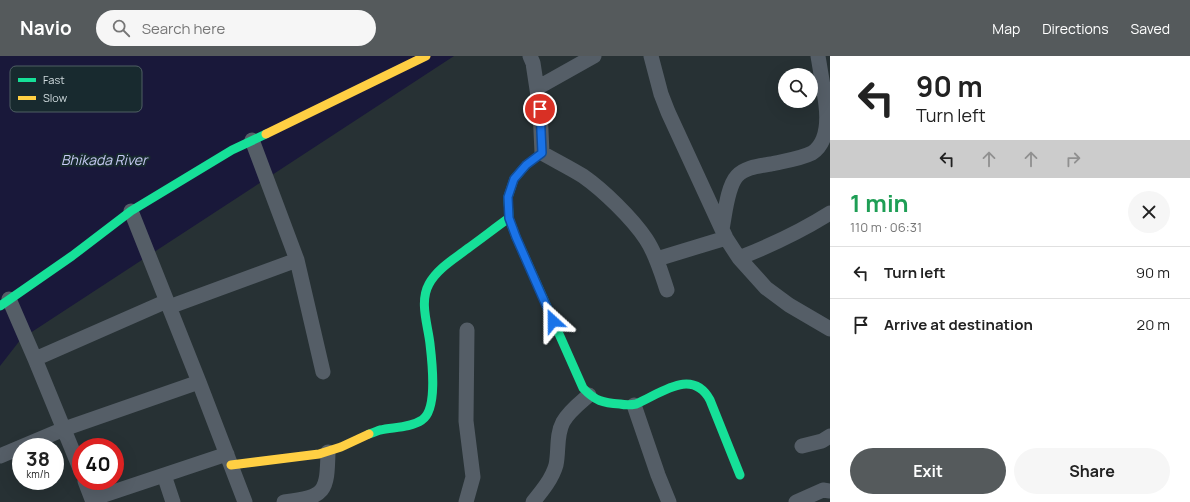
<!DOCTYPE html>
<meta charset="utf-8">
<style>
body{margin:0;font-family:Manrope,sans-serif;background:#f6f6f6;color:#222;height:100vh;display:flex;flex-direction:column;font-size:15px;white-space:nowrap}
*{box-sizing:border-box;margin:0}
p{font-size:13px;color:#767676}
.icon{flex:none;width:22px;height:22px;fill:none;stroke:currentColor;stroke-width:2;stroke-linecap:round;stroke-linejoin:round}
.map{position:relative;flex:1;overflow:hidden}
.drawer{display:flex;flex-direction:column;background:#fff;width:360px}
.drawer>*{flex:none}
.hud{background:#fff;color:#222;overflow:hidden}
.buttons{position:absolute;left:778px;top:12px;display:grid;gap:8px}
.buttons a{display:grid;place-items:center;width:40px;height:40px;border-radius:50%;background:#fff;box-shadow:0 4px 16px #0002;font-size:20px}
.speed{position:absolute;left:12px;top:382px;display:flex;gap:8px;font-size:20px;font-weight:700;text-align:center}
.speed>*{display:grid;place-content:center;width:52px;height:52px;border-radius:50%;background:#fff;box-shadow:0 4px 16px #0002;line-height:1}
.speed small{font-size:10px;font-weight:400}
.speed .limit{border:6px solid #d22;background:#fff;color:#111}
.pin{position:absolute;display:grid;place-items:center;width:34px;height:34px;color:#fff;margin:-17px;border:2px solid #fff;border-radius:50%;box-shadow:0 1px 4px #0007}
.me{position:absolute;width:44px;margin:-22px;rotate:336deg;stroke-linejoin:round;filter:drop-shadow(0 0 3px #0008)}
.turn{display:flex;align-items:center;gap:14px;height:84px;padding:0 20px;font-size:18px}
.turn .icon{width:52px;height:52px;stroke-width:2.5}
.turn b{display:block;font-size:28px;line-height:34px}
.lanes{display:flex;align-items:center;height:38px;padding:0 20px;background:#0003;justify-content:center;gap:20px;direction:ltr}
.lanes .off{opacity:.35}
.round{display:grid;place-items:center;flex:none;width:42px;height:42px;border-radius:21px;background:#f6f6f6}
.overview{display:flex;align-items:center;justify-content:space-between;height:68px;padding:0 20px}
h1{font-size:24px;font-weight:700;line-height:30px;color:#1e9e55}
.primary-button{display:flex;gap:8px;margin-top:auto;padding:8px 20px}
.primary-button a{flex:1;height:46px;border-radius:24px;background:#555a5c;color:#fff;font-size:16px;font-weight:700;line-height:46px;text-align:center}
.primary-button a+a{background:#f6f6f6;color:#222}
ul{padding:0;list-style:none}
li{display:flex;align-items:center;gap:12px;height:52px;padding:0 20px;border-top:1px solid #e0e0e0}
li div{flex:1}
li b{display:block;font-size:15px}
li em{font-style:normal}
header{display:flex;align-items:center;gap:24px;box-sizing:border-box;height:56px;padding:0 20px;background:#555a5c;color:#fff}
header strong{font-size:19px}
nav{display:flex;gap:22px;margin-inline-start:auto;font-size:14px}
.search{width:280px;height:36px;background:#f6f6f6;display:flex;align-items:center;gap:10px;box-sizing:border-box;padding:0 14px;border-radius:22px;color:#767676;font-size:15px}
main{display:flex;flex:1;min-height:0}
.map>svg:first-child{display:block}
.water{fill:#19183a}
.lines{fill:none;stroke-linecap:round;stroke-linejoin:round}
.street{stroke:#555e67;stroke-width:15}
.fast{stroke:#16e098;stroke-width:9}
.slow{stroke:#ffcf43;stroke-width:9}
.route-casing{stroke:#114b97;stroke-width:10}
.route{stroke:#1a73e8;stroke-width:7}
.labels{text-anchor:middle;stroke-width:4;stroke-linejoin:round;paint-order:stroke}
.water-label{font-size:14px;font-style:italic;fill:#c8cbf5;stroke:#182a2f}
.key{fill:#182a2f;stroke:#4f5f63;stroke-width:1}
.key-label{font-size:11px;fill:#cfdadd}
</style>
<header>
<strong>Navio</strong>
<div class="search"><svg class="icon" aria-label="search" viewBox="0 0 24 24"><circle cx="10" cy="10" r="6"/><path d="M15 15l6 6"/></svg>Search here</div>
<nav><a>Map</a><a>Directions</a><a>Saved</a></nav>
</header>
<main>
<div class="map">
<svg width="830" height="446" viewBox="0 0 830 446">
<rect width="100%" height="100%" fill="#273134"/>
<path class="water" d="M0,0h454l-433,283 -21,27z"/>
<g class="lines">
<path class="street" d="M530,0l3,7 7,46 2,44c14,8 28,15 41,23 20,14 49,42 63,63 10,15 15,33 21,51
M651,0l10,38 7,18 58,126 13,20 27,30 23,17 41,24
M537,32l57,-32
M252,84l45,120 26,112
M131,155l68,171 46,120
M722,173c3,-14 5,-42 15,-53 8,-9 22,-10 34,-12 13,-3 29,-5 41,-11 18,-12 16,-40 12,-61 -2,-12 -4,-24 -6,-36
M739,202c33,-13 61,-26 91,-45
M657,203l69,-21
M9,243l26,60 46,112
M169,251l128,-47
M35,303l132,-58
M634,349l24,70 11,27
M802,390l20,-5 8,-5
M0,400l64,-27 135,-47
M164,419l9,27
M85,425l8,21
M92,443l135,-45
M284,446c42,-5 43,-10 44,-50
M466,446l7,-25 -7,-56 1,-91
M533,446c9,-11 19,-23 23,-37 3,-14 0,-30 7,-43 6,-11 17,-19 26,-27
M796,446l27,-12 7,1"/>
<path class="fast" d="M542,97l-16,12 -12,14 -6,18 1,21 7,19 67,151c12,13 20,15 37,16 5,1 11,1 16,0 24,-10 56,-37 74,-4l30,75
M0,250l72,-50 59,-45 101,-61 34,-16
M369,378c4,-1 8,-3 11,-4 13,-3 30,-2 42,-10 16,-10 10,-59 8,-76 -2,-19 -11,-42 -1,-60 8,-15 25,-25 38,-35 14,-10 28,-21 42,-31"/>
<path class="slow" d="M266,78l160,-78
M231,409l88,-11 22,-7 28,-13"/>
</g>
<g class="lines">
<defs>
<path id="route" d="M540,53l2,44 -16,12 -12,14 -6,18 1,21 7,19 37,84"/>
</defs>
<use href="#route" class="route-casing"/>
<use href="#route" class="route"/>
</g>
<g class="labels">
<g class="water-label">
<text x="104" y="109">Bhikada River</text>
</g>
</g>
<rect x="10" y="10" width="132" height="46" rx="6" class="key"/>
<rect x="18" y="22" width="18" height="4" fill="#16e098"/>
<rect x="18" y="40" width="18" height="4" fill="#ffcf43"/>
<g class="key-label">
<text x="43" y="28">Fast</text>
<text x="43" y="46">Slow</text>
</g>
</svg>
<div class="buttons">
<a><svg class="icon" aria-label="search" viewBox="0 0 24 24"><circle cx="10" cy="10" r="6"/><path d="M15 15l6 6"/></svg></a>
</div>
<div class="speed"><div>38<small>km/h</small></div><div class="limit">40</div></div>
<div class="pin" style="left:540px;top:53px;background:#d93025"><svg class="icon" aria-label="arrive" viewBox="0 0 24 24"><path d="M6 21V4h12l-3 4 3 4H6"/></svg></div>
<svg class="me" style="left:553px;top:265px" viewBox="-20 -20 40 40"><path d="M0-17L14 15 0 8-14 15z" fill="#1a73e8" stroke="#fff" stroke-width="4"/></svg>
</div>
<section class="drawer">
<div class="hud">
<div class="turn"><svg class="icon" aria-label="left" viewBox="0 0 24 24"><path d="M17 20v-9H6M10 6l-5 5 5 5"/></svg><div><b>90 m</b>Turn left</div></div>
<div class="lanes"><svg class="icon" aria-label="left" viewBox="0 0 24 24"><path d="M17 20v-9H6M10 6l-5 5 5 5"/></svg><svg class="icon off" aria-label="ahead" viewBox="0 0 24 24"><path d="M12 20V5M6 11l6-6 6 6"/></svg><svg class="icon off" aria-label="ahead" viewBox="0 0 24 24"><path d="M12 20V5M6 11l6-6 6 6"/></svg><svg class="icon off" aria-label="right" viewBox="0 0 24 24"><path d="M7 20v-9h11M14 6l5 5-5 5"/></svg></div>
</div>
<div class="overview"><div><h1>1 min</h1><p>110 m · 06:31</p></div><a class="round"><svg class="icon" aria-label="close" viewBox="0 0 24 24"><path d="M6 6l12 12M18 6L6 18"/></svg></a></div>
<ul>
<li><svg class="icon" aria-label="left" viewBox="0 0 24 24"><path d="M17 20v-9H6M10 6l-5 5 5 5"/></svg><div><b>Turn left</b></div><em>90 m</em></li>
<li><svg class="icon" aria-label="arrive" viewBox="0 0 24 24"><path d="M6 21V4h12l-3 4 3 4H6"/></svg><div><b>Arrive at destination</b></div><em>20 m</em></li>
</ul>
<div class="primary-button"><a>Exit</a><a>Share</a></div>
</section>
</main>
